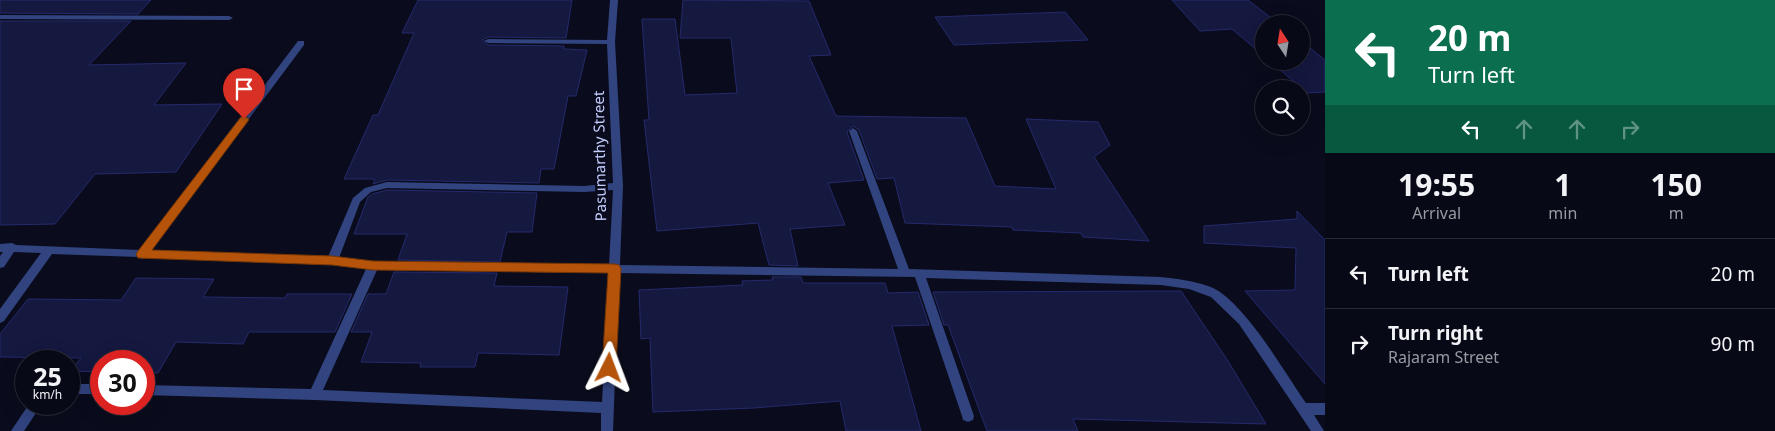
<!DOCTYPE html>
<style>
body{margin:0;font-family:"Noto Sans",sans-serif;background:#11121f;color:#f1f3f6;height:100vh;display:flex;flex-direction:column;font-size:19px;white-space:nowrap}
*{box-sizing:border-box;margin:0}
p{font-size:16px;color:#989aa1}
.icon{flex:none;width:28px;height:28px;fill:none;stroke:currentColor;stroke-width:2;stroke-linecap:round;stroke-linejoin:round}
.map{position:relative;flex:1;overflow:hidden}
.panel{display:flex;flex-direction:column;background:#080916;width:450px}
.panel>*{flex:none}
.banner{background:#0b6e4f;color:#fff;overflow:hidden}
.needle{width:32px;rotate:348deg}
.buttons{position:absolute;left:1255px;top:15px;display:grid;gap:10px}
.buttons a{display:grid;place-items:center;width:55px;height:55px;border-radius:50%;background:#080916;box-shadow:0 5px 20px #0002,0 0 0 1px #292a35;font-size:25px}
.speed{position:absolute;left:15px;top:350px;display:flex;gap:10px;font-size:25px;font-weight:700;text-align:center}
.speed>*{display:grid;place-content:center;width:65px;height:65px;border-radius:50%;background:#080916;box-shadow:0 5px 20px #0002,0 0 0 1px #292a35;line-height:1}
.speed small{font-size:12px;font-weight:400}
.speed .limit{border:8px solid #d22;background:#fff;color:#111}
.pin{position:absolute;display:grid;place-items:center;width:42px;height:42px;color:#fff;margin:-51px -21px;border-radius:50% 50% 50% 0;rotate:-45deg;box-shadow:0 0 5px #0007}
.pin .icon{rotate:45deg}
.me{position:absolute;width:55px;margin:-28px;rotate:3deg;stroke-linejoin:round;filter:drop-shadow(0 0 4px #0008)}
.turn{display:flex;align-items:center;gap:18px;height:105px;padding:0 20px;font-size:22px}
.turn .icon{width:65px;height:65px;stroke-width:2.5}
.turn b{display:block;font-size:35px;line-height:42px}
.lanes{display:flex;align-items:center;height:48px;padding:0 20px;background:#0003;justify-content:center;gap:25px;direction:ltr}
.lanes .off{opacity:.35}
.eta{display:flex;justify-content:space-evenly;align-items:center;height:85px;text-align:center}
.eta b{font-size:30px;font-weight:700;line-height:35px}
ul{padding:0;list-style:none}
li{display:flex;align-items:center;gap:15px;height:70px;padding:0 20px;border-top:1px solid #292a35}
li div{flex:1}
li b{display:block;font-size:19px}
li em{font-style:normal}
main{display:flex;flex:1;min-height:0}
.map>svg:first-child{display:block}
.building{fill:#15183f;stroke:#252a6c}
.lines{fill:none;stroke-linecap:round;stroke-linejoin:round}
.minor{fill:#31447f;fill-rule:evenodd}
.route{fill:#b45309;stroke:#753606}
.labels{text-anchor:middle;stroke-width:5;stroke-linejoin:round;paint-order:stroke}
.street-label{font-size:15px;fill:#c5cfff;stroke:#0a0c1d}
</style>
<main>
<div class="map">
<svg width="1325" height="431" viewBox="0 0 1325 431">
<rect width="100%" height="100%" fill="#0a0c1d"/>
<path class="building" d="M0,0h151l-13,14 -138,-1z
M418,0h154l-6,38 -78,-1 -6,3 6,5 76,1v3l23,1 -11,46h-8l-14,73h-13l-2,14 -152,-3 -14,4 2,-5h-31l29,-64h5l36,-82h-12z
M683,0l126,1 22,54 -22,1 27,60 130,2 29,68 61,3 -30,-70 72,3 12,23 -16,12 55,84 -66,-4 -2,-4 -68,-3 -1,-3 -107,-4 -11,-45 -17,1 -18,-49 -6,-4 -6,6 17,48 -36,3 17,42 -55,4 8,37 -29,-1 -11,-42 -101,8 -13,-111h5l-7,-101h33l10,76 52,-2 -6,-55h-51z
M1172,0h76l31,24h-15v32l-32,-27 -32,2z
M1065,12l23,28 -134,5 -19,-28z
M0,21h131l-42,44 97,-2 -32,42 68,-1 -46,68 -81,2 -40,50 -55,1z
M1301,41l24,19v32l-18,1 -37,-32h31z
M387,190l150,3 -5,39h-25l-7,30 -102,-2 9,-26h-53l14,-37 4,-3z
M1297,211l28,29v144l-80,-93 50,-1 1,-42 -92,-5v-17l93,-7z
M394,272l103,1 -3,13 74,1 -9,68 -81,-2 -3,14h-55l1,-4 -60,-1 11,-30h-21l17,-38h18z
M772,277h29l2,6h82l3,10 30,-1 11,33 -37,1 29,105h-75l-6,-30 -86,7 -101,4 -3,-74 -9,1 -2,-49 104,-5 -1,-4 31,-1z
M136,278l78,1 -11,18 82,1 2,-4h65l-17,38h-86l-6,12 -67,-2 -18,31h-14v-12h-43v11l-30,-1 10,-13 -81,-1v-23l28,-35 93,1z
M1181,291l47,70 38,63 -193,-5 5,12h-91l-39,-106h-4l-11,-33z"/>
<g class="lines">
<path class="minor" d="M610,0h8l-3,42 8,144 -3,79 278,4 -49,-138 4,-3 4,3 52,138 252,8c17,2 45,5 59,15 32,23 63,78 86,111h19v12h-11l10,16h-13l-72,-107 -28,-27 -22,-8 -28,-4 -235,-7 48,138 -1,4 -5,2 -5,-2 -1,-4 -47,-139 -296,-4 -6,158h-12v-18l-286,-13 -171,-5v-10l167,4 55,-120 -34,-4 -186,-7 -4,1 -4,-2 -86,-3 -48,67 -4,2v-14l41,-56 -27,-1 -10,15 -4,1v-12l3,-4h-3v-8l12,-1 4,2 124,5 158,-209h6v4l-153,205 177,7 25,-59 12,-10 22,-6 197,4 29,-3 -6,-139 -119,-1 -4,-2 4,-2 119,1zM387,188l197,4 29,-2 -4,75 -236,-3 -34,-4 21,-56 11,-10zM377,270l232,3 -7,129 -279,-12z
M0,15l229,1 4,2 -4,2 -229,-1z
M69,384h32v10h-32z
M29,404h13l-18,27h-13z"/>
</g>
<path class="route" d="M244,116l5,3 -1,2 -96,129 180,6 41,5 241,3 5,1 2,4 -5,99 -2,4 -5,2 -5,-2 -2,-4 6,-95 -235,-3 -41,-5 -194,-7 -2,-4 2,-3 103,-134z"/>
<g class="labels">
<g class="street-label">
<text transform="translate(600 156) rotate(-91)" y="5">Pasumarthy Street</text>
</g>
</g>
</svg>
<div class="buttons">
<a><svg class="needle" viewBox="-14 -14 28 28"><path d="M0-13l5 13h-10z" fill="#e53935"/><path d="M0 13l5-13h-10z" fill="#989aa1"/></svg></a>
<a><svg class="icon" aria-label="search" viewBox="0 0 24 24"><circle cx="10" cy="10" r="6"/><path d="M15 15l6 6"/></svg></a>
</div>
<div class="speed"><div>25<small>km/h</small></div><div class="limit">30</div></div>
<div class="pin" style="left:244px;top:119px;background:#d93025"><svg class="icon" aria-label="arrive" viewBox="0 0 24 24"><path d="M6 21V4h12l-3 4 3 4H6"/></svg></div>
<svg class="me" style="left:609px;top:368px" viewBox="-20 -20 40 40"><path d="M0-17L14 15 0 8-14 15z" fill="#b45309" stroke="#fff" stroke-width="4"/></svg>
</div>
<section class="panel">
<div class="banner">
<div class="turn"><svg class="icon" aria-label="left" viewBox="0 0 24 24"><path d="M17 20v-9H6M10 6l-5 5 5 5"/></svg><div><b>20 m</b>Turn left</div></div>
<div class="lanes"><svg class="icon" aria-label="left" viewBox="0 0 24 24"><path d="M17 20v-9H6M10 6l-5 5 5 5"/></svg><svg class="icon off" aria-label="ahead" viewBox="0 0 24 24"><path d="M12 20V5M6 11l6-6 6 6"/></svg><svg class="icon off" aria-label="ahead" viewBox="0 0 24 24"><path d="M12 20V5M6 11l6-6 6 6"/></svg><svg class="icon off" aria-label="right" viewBox="0 0 24 24"><path d="M7 20v-9h11M14 6l5 5-5 5"/></svg></div>
</div>
<div class="eta">
<div><b>19:55</b><p>Arrival</p></div>
<div><b>1</b><p>min</p></div>
<div><b>150</b><p>m</p></div>
</div>
<ul>
<li><svg class="icon" aria-label="left" viewBox="0 0 24 24"><path d="M17 20v-9H6M10 6l-5 5 5 5"/></svg><div><b>Turn left</b></div><em>20 m</em></li>
<li><svg class="icon" aria-label="right" viewBox="0 0 24 24"><path d="M7 20v-9h11M14 6l5 5-5 5"/></svg><div><b>Turn right</b><p>Rajaram Street</p></div><em>90 m</em></li>
</ul>
</section>
</main>
